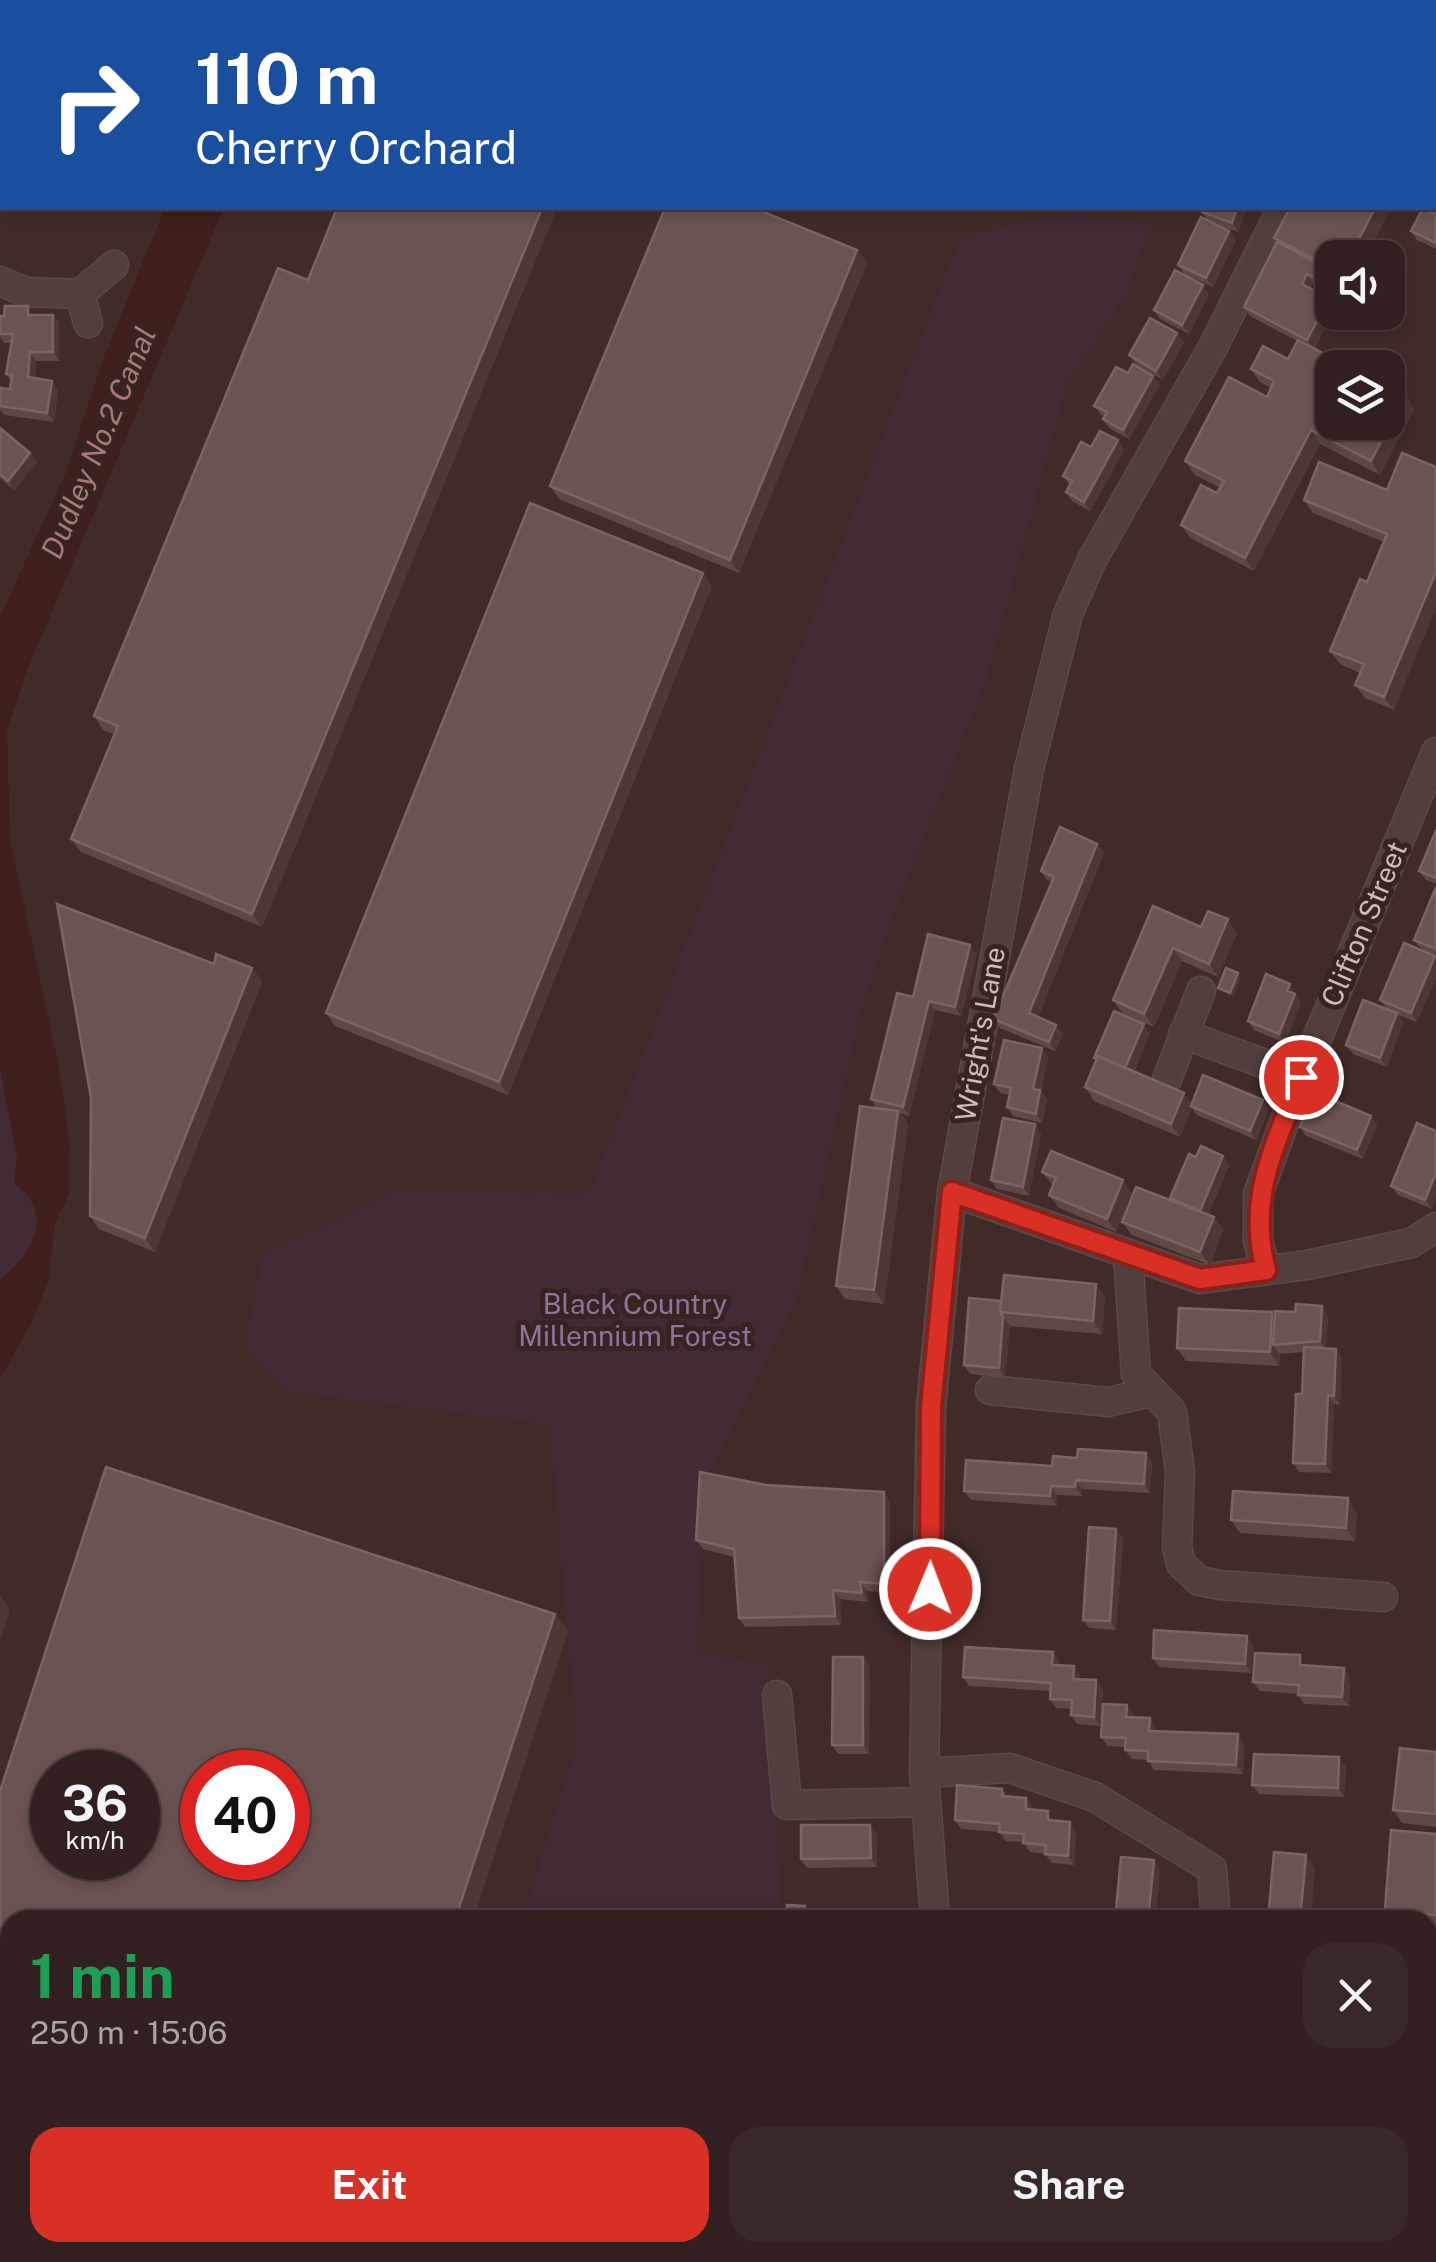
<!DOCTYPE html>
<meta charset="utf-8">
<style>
body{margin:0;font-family:"Public Sans",sans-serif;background:#392828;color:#f1f3f6;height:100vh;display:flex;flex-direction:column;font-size:38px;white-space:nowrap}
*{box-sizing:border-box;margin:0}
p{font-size:32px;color:#a8a3a4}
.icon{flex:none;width:55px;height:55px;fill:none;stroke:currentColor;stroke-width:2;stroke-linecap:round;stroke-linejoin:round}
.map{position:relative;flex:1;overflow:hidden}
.details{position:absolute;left:0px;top:1910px;width:1438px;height:352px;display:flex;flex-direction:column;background:#31201f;border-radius:30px 30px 0 0;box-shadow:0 5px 15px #0003,0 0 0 2px #4c3e3d}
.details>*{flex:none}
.banner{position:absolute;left:0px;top:0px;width:1438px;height:210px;box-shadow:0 5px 15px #0003,0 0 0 2px #4c3e3d;background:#1a4fa0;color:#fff;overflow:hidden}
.buttons{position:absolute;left:1315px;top:240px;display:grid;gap:20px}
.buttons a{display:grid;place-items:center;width:90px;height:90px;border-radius:20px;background:#31201f;box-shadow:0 5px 15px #0003,0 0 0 2px #4c3e3d;font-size:50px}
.speed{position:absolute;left:30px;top:1750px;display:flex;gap:20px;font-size:50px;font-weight:700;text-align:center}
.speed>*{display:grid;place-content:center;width:130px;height:130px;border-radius:50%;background:#31201f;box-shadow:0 5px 15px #0003,0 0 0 2px #4c3e3d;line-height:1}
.speed small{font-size:25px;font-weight:400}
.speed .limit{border:15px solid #d22;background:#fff;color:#111}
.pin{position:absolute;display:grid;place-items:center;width:85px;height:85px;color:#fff;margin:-42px;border:5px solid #fff;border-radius:50%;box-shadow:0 2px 10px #0007}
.me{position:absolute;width:110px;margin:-55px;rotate:1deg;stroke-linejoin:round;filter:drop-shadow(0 0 8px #0008)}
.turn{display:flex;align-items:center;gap:35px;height:210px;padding:0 30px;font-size:45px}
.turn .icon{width:130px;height:130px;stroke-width:2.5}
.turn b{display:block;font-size:70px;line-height:85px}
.round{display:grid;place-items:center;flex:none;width:105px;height:105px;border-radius:30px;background:#392828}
.summary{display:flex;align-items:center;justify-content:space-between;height:170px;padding:0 30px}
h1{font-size:60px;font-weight:700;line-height:75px;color:#1e9e55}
.cta{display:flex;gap:20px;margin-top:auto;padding:20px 30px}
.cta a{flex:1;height:115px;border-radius:30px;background:#d93025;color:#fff;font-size:40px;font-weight:700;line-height:115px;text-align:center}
.cta a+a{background:#392828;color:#f1f3f6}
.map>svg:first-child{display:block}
.green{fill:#422b34}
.water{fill:#3f1f1c}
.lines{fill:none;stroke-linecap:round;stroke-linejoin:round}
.minor-casing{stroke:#5a4947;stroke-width:31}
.minor{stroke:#513f3d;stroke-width:28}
.wall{fill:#5f4744}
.shaded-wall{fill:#4e3634}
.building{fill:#6b5351;stroke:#7a6461;stroke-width:2.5;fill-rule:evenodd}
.route-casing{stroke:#8d1f18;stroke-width:25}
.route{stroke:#d93025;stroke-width:18}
.labels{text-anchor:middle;stroke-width:10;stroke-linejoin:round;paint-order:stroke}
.street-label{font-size:28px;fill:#cbbcba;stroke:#362322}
.park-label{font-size:28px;fill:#8f739a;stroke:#362322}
.water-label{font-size:30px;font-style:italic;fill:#a77a76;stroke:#362322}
</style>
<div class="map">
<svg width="1436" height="2262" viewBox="0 0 1436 2262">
<rect width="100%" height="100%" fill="#412b29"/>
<path class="green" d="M1079,210l70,16 -20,64 -63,96 -79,292 -94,238 -34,101 -62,281 -91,183 -9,172 71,12 14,255h-260l55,-176 -27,-320 -264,-33 -41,-48 18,-88 131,-63 195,2 371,-956z
M0,1069l17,87 -3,27c40,33 19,70 -14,97z"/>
<path class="water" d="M165,208h59l-196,460 -21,62 3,109 49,228 11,77 -1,51 -14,28 -7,58 -15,39 -33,59v-99c23,-19 50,-49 30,-81 -4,-8 -11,-9 -16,-16l3,-27 -17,-87v-452l66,-145 35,-108z"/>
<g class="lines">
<defs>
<path id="minor" d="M1428,0l3,2
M0,2h3
M79,2l1,-2
M1170,2v-2
M1382,2l1,-2
M0,281l26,11 54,2
M88,323l-8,-29 34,-29
M1183,1034l118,43
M1167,1079l34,-88
M952,1192l248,87 107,-14 104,-22 25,-16
M1128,1255l8,119 36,38 8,60 -3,75 4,17 18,17 21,4 163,12
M1266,1270l-8,-29v-47l43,-117 135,-325
M990,1390l118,12 43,-10
M777,1695l10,110 139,-3
M924,1773l86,-5 85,29 117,72 4,51
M935,1920l-11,-147 7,-366 21,-215 77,-423 39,-155 24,-54 121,-213 69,-139
M929,2262l1,-10"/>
</defs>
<use href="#minor" class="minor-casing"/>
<use href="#minor" class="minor"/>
</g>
<path class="wall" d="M458,0h72l-2,2h-64z
M637,0h65l2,2h-66z
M337,208h220l-295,719 -181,-75 -10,-13 43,-105 -11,-4 -9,-14 214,-436z
M1203,208h44l-9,24 -26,-9 17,8 7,9 -23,47 -29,-13 -6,-9 29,-45 -5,-8z
M1290,208h101l-26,50h-33v35l-19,-10 -3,6 19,9 3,6v8l-18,37 91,46 9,14 -34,66 -60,-31 -66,127 -64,-33 -9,-13 36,-32 3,-5 -25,-13 -10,-14 82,-64 4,-9 -11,-6 -9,-13 37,-10 9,-18 -47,-25 -6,-9 33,-65 -3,-4z
M1436,214v35l-19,-9 -6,-9z
M857,250l10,13 -128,310 -180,-74 -9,-13z
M1209,294l-20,40 -29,-15 -6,-9z
M53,315l6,9v37h-23l-1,18 17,2 6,9 -4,32 -50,-7 -4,-5v-22l10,1 1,-8 -5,-7 6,-31h-8l-4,-6v-21z
M1184,342l-21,38 -27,-16 -7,-9z
M1128,373l25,3 7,9 -31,54 -20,-11 -6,-9 1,-3 -3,-1 -7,-9z
M0,428l37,34 -23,28 -14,-12z
M1091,447l33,3 -34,61 -18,-10 -6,-9 4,-6 -7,-10z
M1387,490l7,220 -29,-12 -10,-13 5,-12 -20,-9 -10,-13 37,-69 17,-40 -71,-29 -9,-13z
M712,586l-204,509 -173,-69 -9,-13z
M1436,830v54l-10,-4 -7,-9z
M1097,844l7,9 -66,164 25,17 -8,17 -55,-23 -7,-9 59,-137 -5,-2 -6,-9z
M1436,887v69l-15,-7 -7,-9z
M1153,906l48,21 36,6 -19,44 -36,-16 -28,66 -32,-14 -9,-13z
M977,954l-16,62 -26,-6 -26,106 -9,-3 8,11 -24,180 -39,-5 -9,-13 41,-178 -6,-9 42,-102z
M1435,956l1,22 -19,44 -19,-7 5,7 -16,45 -34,-13 -7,-9 40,-37 -6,-8z
M214,964l38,4 10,14 -107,270 -56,-23 -9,-13z
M1296,993l-1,2 6,8 -16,40 -31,-13 -6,-9z
M1150,1033l-16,39 58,32 71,-4 6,9 -13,31 -59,-25 -5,-7 -12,29 -86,-36 -9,-14 11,-26 -2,-3z
M1048,1057l-7,34 6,9 -5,23 -29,-7 -6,-9 3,-12 -10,-2 -6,-9z
M1371,1116l6,9 -14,34 -57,-23 -6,-9z
M1417,1123l15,86 -34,-14 -7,-9z
M1041,1133l-12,63 -32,-7 -6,-9z
M1223,1156l6,9 -21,50 6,2 9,13 -13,35 -78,-30 -10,-13 50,-21 -2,-3 26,-41z
M1042,1172l90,22 -16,38 -57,-24 -10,-13 4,-9z
M1096,1284l9,13 -3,37 -92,-8 -5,52 -35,-4 -6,-9 37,-64z
M1272,1312l3,5 53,-2 -2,34h10l6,9 -2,47 -6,-1 -3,69 -32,-1 -6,-9 9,-69 2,-42 -24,2 -1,12 -93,-5 -9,-13z
M1077,1458l75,4 -2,31 -68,-4v7l-25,-1v11l-86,-6 -7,-9z
M766,1485l124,16v92l-23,-2 1,11 -28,-3 1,26 -96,2 -6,-9 -5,-61 -31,-8 -7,-9z
M1357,1512l-2,29 -115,-8 -9,-13z
M1116,1529l7,9 -7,92 -27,-2 -6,-8z
M555,1614l13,18 -558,288v329l-10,-3v-455z
M1253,1645l-2,28 -92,-6 -6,-9z
M1053,1652l6,9v4l21,10v4l23,10 -3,37 -23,-2 -6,-9v-6l-15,-1 -6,-9v-8l-81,-5 -6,-9z
M1307,1664l43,13 -1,29 -45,-2 -6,-10 -38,-3 -7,-9z
M870,1666l-1,88h-31l-6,-9z
M1133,1714v3l17,1 6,9v4l82,3 6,9 -1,31 -89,-4 -6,-10 -16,-1 -7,-9v-3l-17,-1 -7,-9z
M1436,1752v75l-34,-4 -9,-13z
M1346,1766l-2,31 -85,-3 -7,-9z
M1002,1789l6,8 18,1 7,9 -1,3 23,11 15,1 6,9 -2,34 -22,-2 -7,-9 -15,-2 -7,-10 -17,-1 -7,-9 -38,-3 -6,-9z
M877,1834v33l-70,1 -6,-9z
M1436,1834v93h-8v-7h-36l-7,-10z
M1428,2002l8,1v95l-8,-1z
M1428,2151l8,1v88h-8z
M19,2252h345l-3,10h-313z
M718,2252h109l1,10h-109z
M960,2252h38l-2,10 -33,-5z"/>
<path class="shaded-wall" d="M514,0h16l-2,2h-15z
M1436,185v21l-4,6 -3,-4h6z
M542,208h15l-295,719 -10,-13z
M1237,208h10l-9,24 -6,-9z
M1375,208h16l-26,50h-16z
M1229,231l7,9 -23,47 -7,-9z
M857,250l10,13 -128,310 -9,-13z
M1307,274l6,9 -5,10 -6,-9z
M1203,285l6,9 -20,40 -7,-9z
M1329,298l3,6v8l-19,37 -6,-9z
M53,315l6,9v37l-6,-9z
M1177,333l7,9 -21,38 -7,-9z
M30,352l6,9 -1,25 -7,-9z
M1153,376l7,9 -31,54 -6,-9z
M52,381l6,9 -4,32 -7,-9z
M1405,395l9,14 -34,66 -9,-14z
M1311,430l9,14 -66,127 -9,-13z
M1118,440l6,10 -34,61 -6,-9z
M30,453l7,9 -23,28 -6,-9z
M1436,572v36l-42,102 -10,-13z
M703,573l9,13 -204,509 -9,-13z
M1097,844l7,9 -68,169 -7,-9z
M1228,919l9,14 -19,44 -9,-13z
M970,945l7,9 -16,62 -6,-9z
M1173,948l9,13 -28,66 -10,-13z
M1435,956l1,22 -19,44 -6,-9z
M252,968l10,14 -107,270 -10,-14z
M1238,973l3,4 -8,21 -3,-5z
M1290,984l11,19 -16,40 -6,-9z
M929,1001l6,9 -26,106 -6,-9z
M1397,1013l6,9 -16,45 -7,-9z
M1144,1024l6,9 -20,47 -6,-9z
M1056,1025l7,9 -8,17 -6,-9z
M1042,1048l6,9 -7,34 6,9 -5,23 -6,-9 -3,-25z
M1184,1093l9,13h-2l1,2 -12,29 -9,-13z
M1263,1100l6,9 -13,31 -6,-9z
M898,1111l10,13 -24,180 -10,-14z
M1371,1116l6,9 -14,34 -6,-9z
M1035,1124l6,9 -12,63 -6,-9z
M1223,1156l6,9 -23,55 -6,-9z
M1436,1173v25l-4,11 -7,-9z
M1123,1180l9,14 -16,38 -9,-13z
M1214,1217l9,13 -13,35 -10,-13z
M1096,1284l9,13 -3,37 -9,-13z
M1322,1306l6,9 -2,35 -6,-9z
M1272,1312l9,14 -8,19 7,9 -1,12 -9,-14z
M1003,1317l7,9 -5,52 -6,-10z
M1336,1349l6,9 -2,47 -6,-9z
M1328,1395l6,9 -3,69 -6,-9z
M1146,1453l6,9 -2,31 -6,-9z
M1076,1480l6,9v7l-7,-9z
M1051,1486l6,9v11l-7,-10z
M884,1492l6,9v92l-6,-9z
M1348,1498l9,14 -2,29 -9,-13z
M1116,1529l7,9 -7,92 -6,-9z
M860,1582l7,9 1,11 -6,-9z
M833,1590l7,9 1,26 -6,-9z
M0,1596l10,14 -10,31z
M555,1614l13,18 -95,288h-18z
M1247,1636l6,9 -2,28 -6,-9z
M1053,1652l6,9 -1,13 -6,-9z
M863,1657l7,9 -1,88 -6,-9z
M1074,1666l6,9 -1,13 -6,-9z
M1344,1668l6,9 -1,29 -7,-9z
M1096,1680l7,9 -3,37 -6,-9z
M1127,1705l6,9v12l-7,-9z
M1150,1718l6,9 -1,13 -6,-9z
M1238,1734l6,9 -1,31 -7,-9z
M1339,1757l7,9 -2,31 -6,-9z
M1026,1798l7,9 -1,11 -6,-9z
M1070,1822l6,9 -2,34 -6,-9z
M870,1825l7,9v33l-6,-9z
M1306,1855l9,13 -4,52h-11z
M1154,1860l6,9 -4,51h-8z
M805,1906l6,9v5h-6z
M346,2252h18l-3,10h-18z
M819,2252h8l1,10h-6z
M873,2252h8l-1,10h-8z
M990,2252h8l-2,10 -6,-8z"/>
<path class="building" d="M480,0h34l-1,2h-28z
M778,0l199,1 14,-1v2h-208z
M1041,0h43v2h-43z
M1258,0h45l-2,2h-40z
M337,208h205l-290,706 -181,-75 47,-113 -24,-10 184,-448 30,12z
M665,208h89l103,42 -127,310 -180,-74z
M1203,208h34l-5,15 -30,-11z
M1290,208h85l-26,50h-17v10l-58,-30z
M1423,208l13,6v29l-25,-12z
M1201,217l28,14 -23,47 -28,-13z
M1277,242l55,29v16l-25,-13 -5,10 27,14 -22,42 -63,-33z
M1175,270l28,15 -21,40 -28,-15z
M5,306h23v9h25v37h-23l-2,25 24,4 -5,32 -47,-7v-18l10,1 2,-14 -6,-1 7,-40h-13v-18h4z
M1150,318l27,15 -21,38 -27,-16z
M1298,340l53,28h-19v54h56v-36l17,9 -34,66 -60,-31 -66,128 -64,-33 20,-40 16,8 7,-12 -39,-20 44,-84 38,20 7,-16 -23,-12 12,-23 25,13z
M1133,364l20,12 -30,54 -20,-11 4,-7 -13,-6 22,-39 12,6z
M0,428l30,25 -22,28 -8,-7z
M1100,431l18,9 -34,62 -18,-10 6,-11 -9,-5 18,-34 10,5z
M1402,453l34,14v105l-52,125 -29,-12 9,-21 -34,-13 30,-72 7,3 20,-48 -83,-34 15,-38 68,28z
M530,503l173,70 -204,509 -173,-69z
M1060,827l37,17 -68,169 27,12 -7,17 -56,-23 61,-142 -13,-6z
M1436,830v48l-17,-7z
M1436,887v62l-22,-9z
M57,904l157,60 2,-10 36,14 -107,270 -55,-22 1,-118z
M1153,906l48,21 7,-16 20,8 -19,45 -36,-16 -29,66 -31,-14z
M928,934l42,11 -15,62 -26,-6 -26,106 -32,-8 26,-106 16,4z
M1404,943l31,13 -24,57 -31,-13z
M1226,968l12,5 -8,20 -12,-5z
M1266,974l24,10 -3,7 8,3 -16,40 -31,-13z
M1363,1000l34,13 -17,45 -34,-13z
M1114,1011l30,13 -19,44 -27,-12 -1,3 -3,-1z
M1004,1040l38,8 -9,41 7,1 -4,24 -29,-7 4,-19 -17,-4z
M1098,1056l86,37 -13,31 -86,-37z
M1203,1075l60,25 -13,31 -59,-25z
M1314,1092l57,24 -14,34 -57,-23z
M860,1106l38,5 -24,179 -38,-4z
M1003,1118l32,6 -12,63 -32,-7z
M1417,1123l19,8v42l-11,27 -34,-14z
M1201,1146l22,10 -23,55 -30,-13 19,-44 7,3z
M1051,1151l72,29 -16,39 -58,-24 7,-17 -14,-6z
M1136,1187l78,30 -14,35 -78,-30z
M1004,1275l92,9 -3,37 -93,-9z
M969,1298l32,3 -1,11 3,5 -4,51 -35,-3z
M1296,1304l26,2 -2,35 -47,4 2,-34 20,1z
M1179,1308l93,4 -2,40 -93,-4z
M1304,1347l32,2 -2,47 -6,-1 -3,69 -32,-1 3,-69h6z
M1078,1449l68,4 -2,31 -68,-4 -1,7 -24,-1 -1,10 -86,-5 2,-31 86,6 1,-10 24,2z
M106,1467l449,147 -100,306h-445v316l-10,-3v-442zM52,1772h86v86h-86zM202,1772h86v86h-86z
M700,1472l66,13 118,7v92l-24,-2 2,11 -29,-3 2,26 -96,2 -5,-69 -38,-9z
M1233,1491l115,7 -2,30 -115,-8z
M1089,1527l27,2 -6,92 -27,-1z
M1154,1630l93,6 -2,28 -92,-6z
M965,1647l88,5 -1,13 22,1 -1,13 23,1 -2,37 -23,-2 1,-15 -22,-1 1,-16 -88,-6z
M1255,1653l45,2v10l44,3 -2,29 -44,-2 1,-10 -46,-3z
M833,1657h30v88h-31z
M1103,1704l24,1 -1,12 24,1 -1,13 89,3 -2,31 -88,-4v-10l-23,-1 1,-12 -25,-1z
M1400,1748l36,4v62l-43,-4z
M1254,1754l85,3 -1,31 -86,-3z
M957,1785l45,4v7l24,2v11l22,2v9l22,2 -2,34 -23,-2 1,-9 -23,-2 1,-9 -25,-2 1,-8 -45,-4z
M801,1825h69l1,33 -70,1z
M1391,1830l45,4v81l-51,-5z
M1274,1852l32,3 -6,65h-32z
M1121,1857l33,3 -6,60h-33z
M787,1905l18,1v14h-18z
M959,1911l96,7v2h-96z
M1428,2002l8,1v82l-8,-1z
M1428,2151l8,1v76l-8,-1z
M60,2252h286l-3,10h-254z
M718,2252h101l1,7 -29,3h-72z
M847,2252h26l-1,10h-12l-15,-3z
M1108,2252h88l69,7v3h-158z"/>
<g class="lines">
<defs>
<path id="route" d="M930,1589l1,-182 21,-215 248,87 66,-9c-20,-73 10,-125 35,-193"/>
</defs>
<use href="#route" class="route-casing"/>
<use href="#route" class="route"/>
</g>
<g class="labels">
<g class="street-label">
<text transform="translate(1364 924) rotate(-67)" y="10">Clifton Street</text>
<text transform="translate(980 1034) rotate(-80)" y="10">Wright's Lane</text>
</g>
<g class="park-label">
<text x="635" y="1314">Black Country<tspan x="635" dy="32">Millennium Forest</tspan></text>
</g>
<g class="water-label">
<text transform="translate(99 443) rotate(-67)" y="10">Dudley No.2 Canal</text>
</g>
</g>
</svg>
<div class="buttons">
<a><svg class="icon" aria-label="sound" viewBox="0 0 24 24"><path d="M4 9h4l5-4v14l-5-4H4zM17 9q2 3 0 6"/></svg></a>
<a><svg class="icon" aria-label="layers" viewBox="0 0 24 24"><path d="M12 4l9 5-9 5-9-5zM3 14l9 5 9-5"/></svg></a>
</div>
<div class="speed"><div>36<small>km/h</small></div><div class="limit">40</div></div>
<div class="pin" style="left:1301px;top:1077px;background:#d93025"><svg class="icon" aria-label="arrive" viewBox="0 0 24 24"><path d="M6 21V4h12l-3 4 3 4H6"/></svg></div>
<svg class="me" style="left:930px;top:1589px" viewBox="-20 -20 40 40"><circle r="17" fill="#d93025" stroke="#fff" stroke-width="3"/><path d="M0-11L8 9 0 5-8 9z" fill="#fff"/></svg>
<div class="banner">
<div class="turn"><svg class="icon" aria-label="right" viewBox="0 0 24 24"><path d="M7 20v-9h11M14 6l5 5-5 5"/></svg><div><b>110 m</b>Cherry Orchard</div></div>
</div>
<section class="details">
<div class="summary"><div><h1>1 min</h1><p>250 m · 15:06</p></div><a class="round"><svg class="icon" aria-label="close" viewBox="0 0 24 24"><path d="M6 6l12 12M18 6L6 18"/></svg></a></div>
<div class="cta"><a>Exit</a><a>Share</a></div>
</section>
</div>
